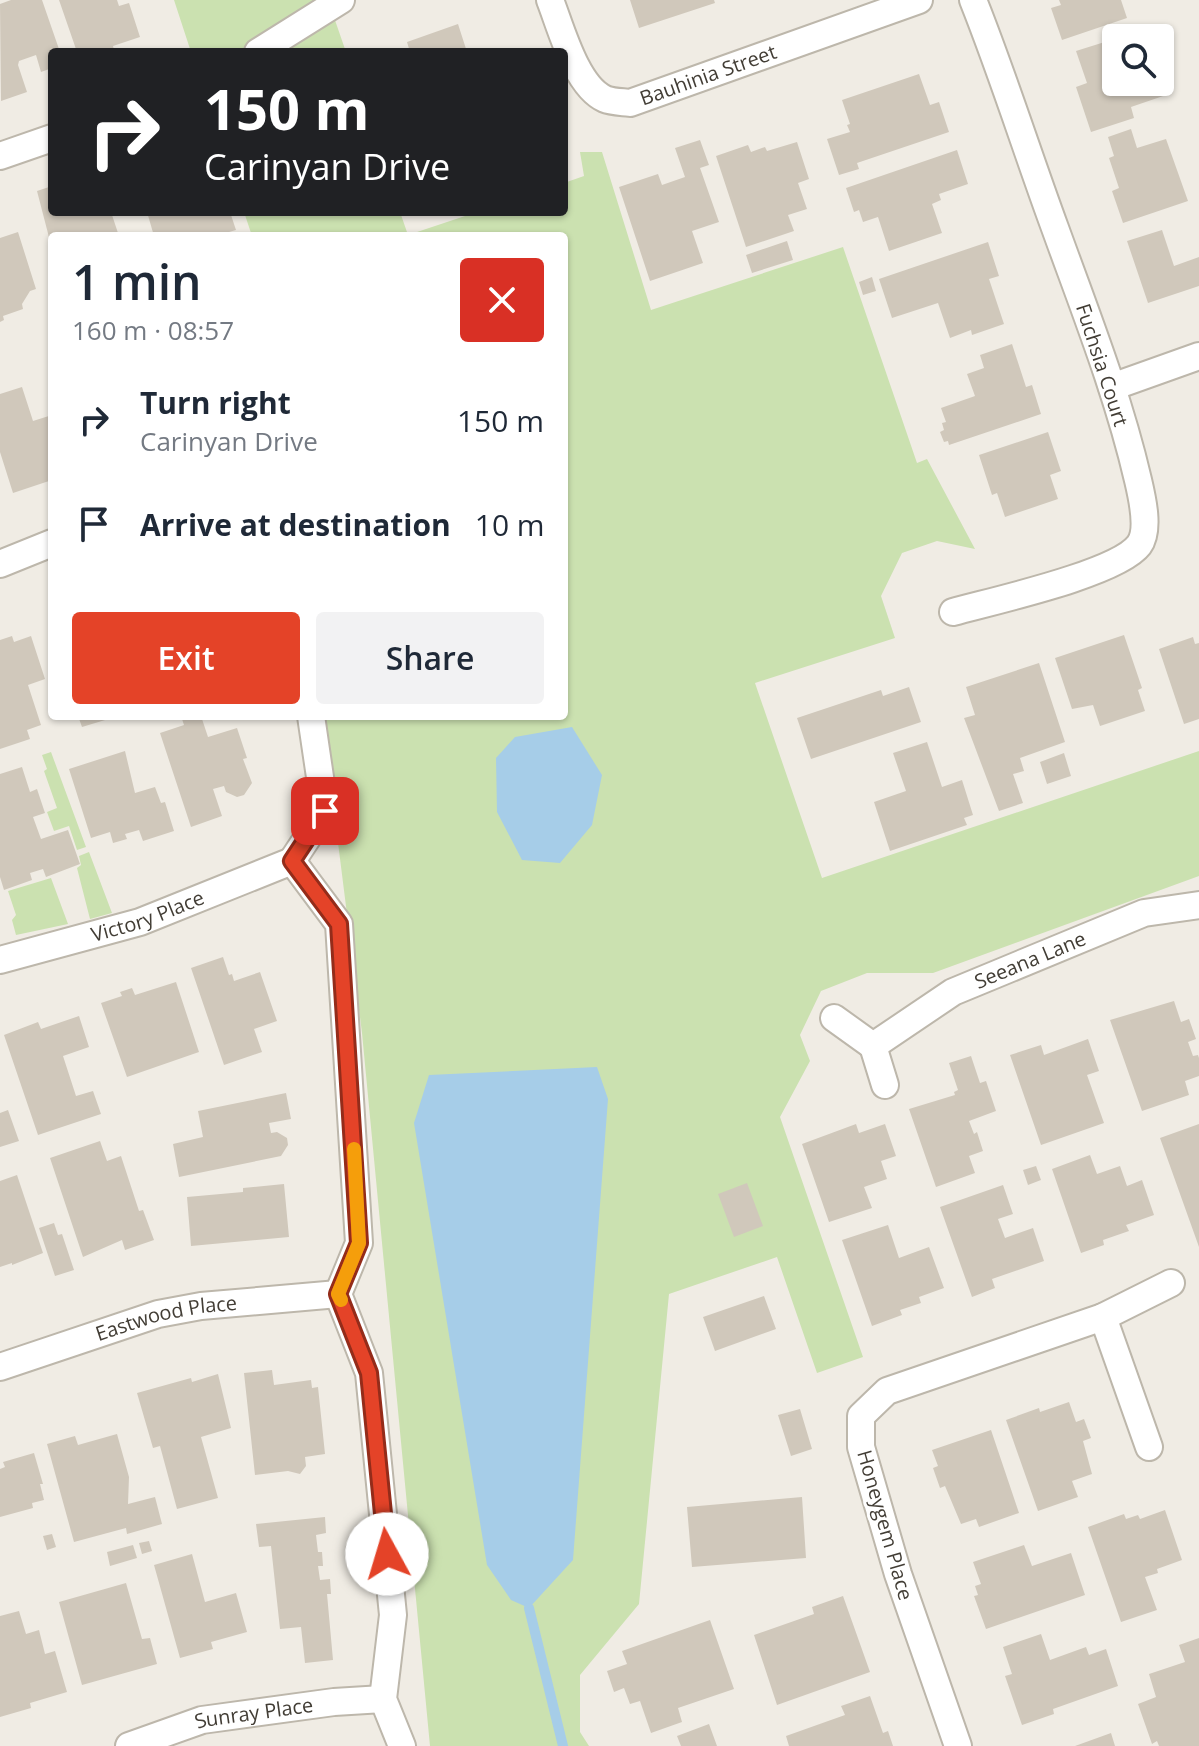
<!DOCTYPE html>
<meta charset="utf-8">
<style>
body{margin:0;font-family:"Open Sans",sans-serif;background:#f2f2f3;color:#1f2937;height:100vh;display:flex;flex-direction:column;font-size:30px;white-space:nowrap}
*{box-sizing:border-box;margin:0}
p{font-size:26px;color:#747a83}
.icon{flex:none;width:44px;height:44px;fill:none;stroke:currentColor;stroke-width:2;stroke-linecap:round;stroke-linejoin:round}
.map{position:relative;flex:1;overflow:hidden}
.drawer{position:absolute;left:48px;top:232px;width:520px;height:488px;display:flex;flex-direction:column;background:#fff;border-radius:8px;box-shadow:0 2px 6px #0004}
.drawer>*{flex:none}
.banner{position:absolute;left:48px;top:48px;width:520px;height:168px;border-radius:8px;box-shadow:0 2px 6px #0004;background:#202124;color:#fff;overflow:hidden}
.tools{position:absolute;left:1102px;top:24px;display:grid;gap:16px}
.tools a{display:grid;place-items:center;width:72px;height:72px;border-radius:8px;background:#fff;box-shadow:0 2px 6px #0004;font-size:40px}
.pin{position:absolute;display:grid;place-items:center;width:68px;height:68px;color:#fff;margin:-34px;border-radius:16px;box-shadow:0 4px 12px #0006}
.me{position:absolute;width:88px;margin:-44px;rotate:354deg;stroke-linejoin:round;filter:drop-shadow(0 0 6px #0008)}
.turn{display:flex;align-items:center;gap:28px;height:168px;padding:0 24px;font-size:36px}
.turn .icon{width:104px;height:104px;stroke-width:2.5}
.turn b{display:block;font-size:56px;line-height:68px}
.round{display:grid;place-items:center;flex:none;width:84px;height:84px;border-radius:8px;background:#f2f2f3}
.head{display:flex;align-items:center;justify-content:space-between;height:136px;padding:0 24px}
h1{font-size:48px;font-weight:600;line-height:60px}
.button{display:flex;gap:16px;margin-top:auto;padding:16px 24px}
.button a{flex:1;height:92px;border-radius:8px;background:#e44328;color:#fff;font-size:32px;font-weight:600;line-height:92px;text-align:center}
.button a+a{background:#f2f2f3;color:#1f2937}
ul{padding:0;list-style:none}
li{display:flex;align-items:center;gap:24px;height:104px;padding:0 24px}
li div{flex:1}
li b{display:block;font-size:30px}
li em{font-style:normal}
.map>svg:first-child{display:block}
.green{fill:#cbe1b0}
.water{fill:#a6cde8}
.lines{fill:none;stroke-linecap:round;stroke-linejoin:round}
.stream{stroke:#a6cde8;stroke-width:10}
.building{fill:#d0c8bb}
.minor-casing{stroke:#bdb7ab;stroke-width:30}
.minor{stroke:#fff;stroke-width:26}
.route-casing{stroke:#942c1a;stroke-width:20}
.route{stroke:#e44328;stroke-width:14}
.slow{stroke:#f59e0b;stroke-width:14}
.labels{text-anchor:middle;stroke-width:6;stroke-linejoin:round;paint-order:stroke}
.street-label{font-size:20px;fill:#423d35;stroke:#fff}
</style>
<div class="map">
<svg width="1199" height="1746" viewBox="0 0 1199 1746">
<rect width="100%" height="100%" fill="#f0ece4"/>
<path class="green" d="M174,0h154l18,52h-155z
M580,152h22l49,158 192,-63 74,216 10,-4 48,90 -38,-8 -35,12 -21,43 14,42 -140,45 67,195 377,-127v125l-266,97h-66l-46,18 -21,44 10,26 -30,56 83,240 -46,16 -40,-116 -108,37 -30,310 -59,71v57l9,14h-159l-68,-713 -40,-317h242v-480h-312l-8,-24h156l8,23 69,-23h87v-29l20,-7z
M51,752l35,95 -9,3 -8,-24 -15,5 -7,-19 10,-4 -13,-37 3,-2 -5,-14z
M89,852l23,61 -22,6 -13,-51 4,-3 -2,-9z
M51,878l17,46 -52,11 -4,-15 4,-5 -8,-24z"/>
<path class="water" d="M572,727l30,48 -10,50 -32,38 -38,-3 -25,-48 -1,-54 19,-21z
M597,1067l11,32 -35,461 -44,48 -18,-8 -24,-35 -73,-442 15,-48z"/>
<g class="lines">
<path class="stream" d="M529,1608l34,138"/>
</g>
<path class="building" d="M11,0h31l18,52h-8v16l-11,4 -5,-17 -17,6 -1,4 9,27 -26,9 -1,-97z
M59,0h58l2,6 10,-3 11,34 -27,9 1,4 -7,2h-30z
M630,0h84l1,3 -76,25z
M1059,0h62l6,18 -65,22 -11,-32 10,-3z
M458,24l9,28h-57l-3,-10z
M1111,40l5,16v26h44l1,-12 8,24 -38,13 3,11 -43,14 -15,-45 11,-4 -11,-32z
M919,74l11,31 9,-3 10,30 -92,31 2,6 -20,6 -12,-36 23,-7 -3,-7 3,-1 -8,-24z
M1131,129l6,19 29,-9 22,62 -65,22 -11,-32 7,-3 -10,-30 5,-2 -6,-19z
M700,140l9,25 -9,3 19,54 -27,9 11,32 -53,18 -31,-94 39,-13 4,11 23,-8 -10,-29z
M797,142l12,37 -11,4 9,26 -19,6 6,16 -48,16 -30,-91 32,-11 3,7 14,-5 2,4z
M957,150l11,34 -29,10 2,6 -9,4 10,29 -53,18 -11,-34 -15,5 -4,-12 -5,2 -8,-24z
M52,186v26h59l8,24h-67l-1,9 -14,-54z
M147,212h83l6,18 -21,6h-61z
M1162,230l12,36 25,-9v29l-51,17 -21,-62z
M18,232l18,57 -6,2 -8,13 1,5 -20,7 1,4 -4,2v-84z
M787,241l6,19 -41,13 -6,-18z
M988,242l11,34 -10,3 15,45 -32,11 -1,-5 -21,8 -12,-35 -46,15 -13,-39z
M872,277l4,14 -13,4 -4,-13z
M1012,344l14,43 6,-2 9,29 -92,31 -1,-4 -4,1 -4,-10 4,-2 -2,-7 4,-1 -5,-14 34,-12 -8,-22 17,-6 -4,-13z
M22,387l11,34 19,-6v65l-39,13 -13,-41v-58z
M1048,432l13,39 -11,4 8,24 -53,18 -8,-24 -5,2 -13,-40z
M1124,635l18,53 -4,2 7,21 -45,15 -7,-21 -21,4 -17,-51z
M12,636l2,6 17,-6 14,43 -17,6 13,40 -14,5 3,9 -30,10v-109z
M1193,637l2,7 4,-1v76l-15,5 -25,-75z
M1039,663l26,79 -45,16 4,13 -11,3 10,29 -24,8 -35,-93 11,-3 -9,-28z
M909,687l12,35 -110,37 -14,-41 84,-28 2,6z
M78,716h36l1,1 -33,10z
M181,716h20l7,21 29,-9 10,30 -4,1 9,24 -8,12 -7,2 -11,-5 -2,-6 -11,3 9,27 -31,11 -31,-94 24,-8z
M927,742l15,45 20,-7 11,35 -9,3 3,7 -77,26 -16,-49 32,-11 -13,-38z
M125,751l10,42 20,-6 6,16 4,-1 9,29 -31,10 -4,-11 -14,4 2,5 -14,4 -3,-11 -19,6 -22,-69z
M1064,753l7,23 -24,8 -7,-22z
M22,767l8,25 7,-3 8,24 -12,4 8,22 27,-9 12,34 -34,13 -3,-8 -13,4 2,7 -28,10 -4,-13v-103z
M223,957l6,18 3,-1 2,7 26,-9 17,49 -23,8 8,23 -38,13 -33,-97z
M176,982l23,70 -72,25 -26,-74 21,-7 -2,-4 12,-4 3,7z
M1174,1001l7,21 8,-3 7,20 -8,3 5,14 5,-1 1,3v18l-14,5 4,14 -47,16 -32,-91z
M79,1016l10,31 -26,9 13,40 17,-5 8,23 -63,21 -34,-100 34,-13 3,7z
M1088,1039l11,32 -12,4 17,48 -63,22 -31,-90 31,-10 3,10z
M971,1056l9,27 6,-2 10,30 -27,10 5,13 3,-2 6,19 -14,5 6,17 -39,14 -27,-78 46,-14 -1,-3 4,-2 -9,-27z
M286,1093l5,26 -22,4 2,10 6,-1 10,6 1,7 -7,11 -102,21 -6,-33 30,-7 -5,-26z
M8,1110l11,31 -19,6v-34z
M856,1124l3,9 26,-9 11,32 -15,5 6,18 -23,8 8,21 -43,14 -27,-78z
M1199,1124v123l-39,-109z
M100,1141l7,20 14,-5 18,55 4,-1 11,30 -29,10 -3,-10 -39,17 -33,-99z
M1090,1155l7,19 23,-8 7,20 15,-6 12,35 -28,10 3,6 -26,9 1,5 -23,8 -29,-84z
M1036,1166l5,14 -13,5 -5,-15z
M17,1175l26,78 -31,12v-2l-12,4v-86z
M747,1183l16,43 -29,11 -16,-43z
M284,1184l5,53 -98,9 -4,-49 56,-5v-4z
M1003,1185l10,29 -15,5 7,19 28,-10 11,33 -52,18 3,9 -23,9 -32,-90z
M54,1223l4,12 4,-1 12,36 -19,6 -16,-48z
M888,1225l11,33 30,-11 15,41 -25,9 2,6 -21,7 2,5 -30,11 -30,-86z
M764,1296l12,33 -61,22 -12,-34z
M272,1370l2,15 37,-5 1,8 6,-1 7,67 -20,3 1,9 -6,8 -12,-3 -33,4 -11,-102z
M218,1374l13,54 -30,9 17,61 -41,11 -17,-63 -7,2 -16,-55 54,-15 1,4z
M1069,1402l7,20 8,-3 7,19 -8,3 9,33 -20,7 6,16 -40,14 -32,-91 33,-12 1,4z
M800,1409l12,40 -21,7 -13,-41z
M991,1430l28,83 -40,14 -3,-8 -15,5 -16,-38 -5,2 -7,-20 5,-2 -6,-16z
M117,1434l12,43 -1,27 27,-7 7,27 -35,10 -1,-6 -52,14 -27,-98 28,-8 3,9z
M34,1453l9,31h-3l4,16 -12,3 1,5 -33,9v-48l5,-2 -2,-5z
M802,1497l4,61 -114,9 -5,-60z
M1165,1510l17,50 -25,9 1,4 -13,4 12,33 -36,12 -33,-95 36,-13 2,5 12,-4 2,4z
M325,1517l1,16 -10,2 2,17h4l1,14h-5l2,14 10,-1 1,15h-4l6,66 -28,3 -4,-36 -21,2 -9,-83 -12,1 -3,-23z
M52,1534l4,13 -9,3 -4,-14z
M149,1541l3,10 -10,3 -3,-11z
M133,1545l4,13 -27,8 -3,-14z
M1024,1545l8,21 39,-13 14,42 -99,34 -12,-33 4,-1 -3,-9 6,-2 -8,-22z
M192,1554l13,48 31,-9 11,39 -36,10 2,7 -33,9 -26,-93z
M126,1583l16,56 8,-1 7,26 -75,21 -23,-83z
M843,1596l27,76 -93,33 -23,-70 60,-21 -2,-7z
M19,1611l7,23 13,-4 6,24 10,-3 12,41 -37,11 1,5 -31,9v-101z
M710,1620l24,69 -56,19 4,14 -31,11 -11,-32 -10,3 -6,-16 -10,4 -7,-21 20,-7 -5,-13z
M1041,1634l9,26 36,-13 3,8 17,-6 12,37 -65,23 1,5 -32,11 -17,-49 7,-2 -9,-27z
M1199,1638v108h-40l-2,-5 -5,3 -14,-40 18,-7 -7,-23 36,-12 -6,-17z
M870,1696l13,37 5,-2 5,15h-104l-3,-10 59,-21 -4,-9z
M709,1724l8,22h-36l-4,-10z
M1111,1733l4,13h-40z"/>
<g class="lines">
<defs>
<g id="minor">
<path id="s1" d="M550,0c11,28 26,86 55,99 7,3 18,3 25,4l289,-103"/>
<path d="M258,52l83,-52"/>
<path d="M0,156l52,-18"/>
<path d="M1112,387l87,-31"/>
<path d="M0,564l52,-21"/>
<path d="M953,612c39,-11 164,-38 186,-67 11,-15 3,-48 -1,-65 -20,-86 -53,-169 -83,-252 -28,-76 -52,-153 -82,-228"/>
<path d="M311,716l14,95 -33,50 47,63 20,319 -21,51 31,79 24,242 -10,84 19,47"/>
<path id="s2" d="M0,960l140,-38 152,-61"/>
<path id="s3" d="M834,1018l39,28 80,-54 191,-79 55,-8"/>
<path d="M873,1046l12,39"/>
<path id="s4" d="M0,1367l158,-53 43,-8 137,-12"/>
<path d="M1149,1447l-46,-130 68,-34"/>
<path id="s5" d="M129,1746l73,-26 132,-18 49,-3"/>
<path d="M958,1746l-60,-172 -37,-127v-31l26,-25 216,-74"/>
</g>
</defs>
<use href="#minor" class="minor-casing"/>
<use href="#minor" class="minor"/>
</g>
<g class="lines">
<defs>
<path id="route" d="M325,811l-33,50 47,63 20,319 -21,51 31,79 18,181"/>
</defs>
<use href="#route" class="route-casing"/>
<use href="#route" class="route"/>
<path class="slow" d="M341,1300l-3,-6 21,-51 -5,-94"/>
</g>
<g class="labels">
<g class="street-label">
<text dy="7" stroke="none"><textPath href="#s1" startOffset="224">Bauhinia Street</textPath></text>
<text transform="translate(1102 365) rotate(72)" y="7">Fuchsia Court</text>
<text dy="7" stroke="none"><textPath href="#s2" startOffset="154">Victory Place</textPath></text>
<text dy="7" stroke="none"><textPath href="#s3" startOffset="228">Seeana Lane</textPath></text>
<text dy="7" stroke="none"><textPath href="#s4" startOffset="174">Eastwood Place</textPath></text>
<text transform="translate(885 1525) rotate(74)" y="7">Honeygem Place</text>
<text dy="7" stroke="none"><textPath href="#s5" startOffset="130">Sunray Place</textPath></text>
</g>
</g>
</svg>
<div class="tools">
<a><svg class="icon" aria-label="search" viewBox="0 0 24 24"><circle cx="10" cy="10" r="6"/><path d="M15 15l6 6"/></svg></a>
</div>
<div class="pin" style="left:325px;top:811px;background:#d93025"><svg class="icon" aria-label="arrive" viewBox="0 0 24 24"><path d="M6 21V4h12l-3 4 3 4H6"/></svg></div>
<svg class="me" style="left:387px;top:1554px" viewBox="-20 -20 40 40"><circle r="19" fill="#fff"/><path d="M0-13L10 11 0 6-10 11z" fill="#e44328"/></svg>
<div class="banner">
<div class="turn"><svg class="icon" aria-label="right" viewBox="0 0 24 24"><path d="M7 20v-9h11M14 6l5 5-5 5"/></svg><div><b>150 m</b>Carinyan Drive</div></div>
</div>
<section class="drawer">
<div class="head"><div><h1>1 min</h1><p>160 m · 08:57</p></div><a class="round" style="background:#d93025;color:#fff"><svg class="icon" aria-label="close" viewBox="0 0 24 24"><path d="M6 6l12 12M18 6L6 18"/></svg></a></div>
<ul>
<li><svg class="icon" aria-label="right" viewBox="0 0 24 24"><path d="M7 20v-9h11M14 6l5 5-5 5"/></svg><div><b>Turn right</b><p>Carinyan Drive</p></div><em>150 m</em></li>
<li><svg class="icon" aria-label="arrive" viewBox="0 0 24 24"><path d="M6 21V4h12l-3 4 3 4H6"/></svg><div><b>Arrive at destination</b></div><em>10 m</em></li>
</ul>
<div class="button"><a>Exit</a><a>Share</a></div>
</section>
</div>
